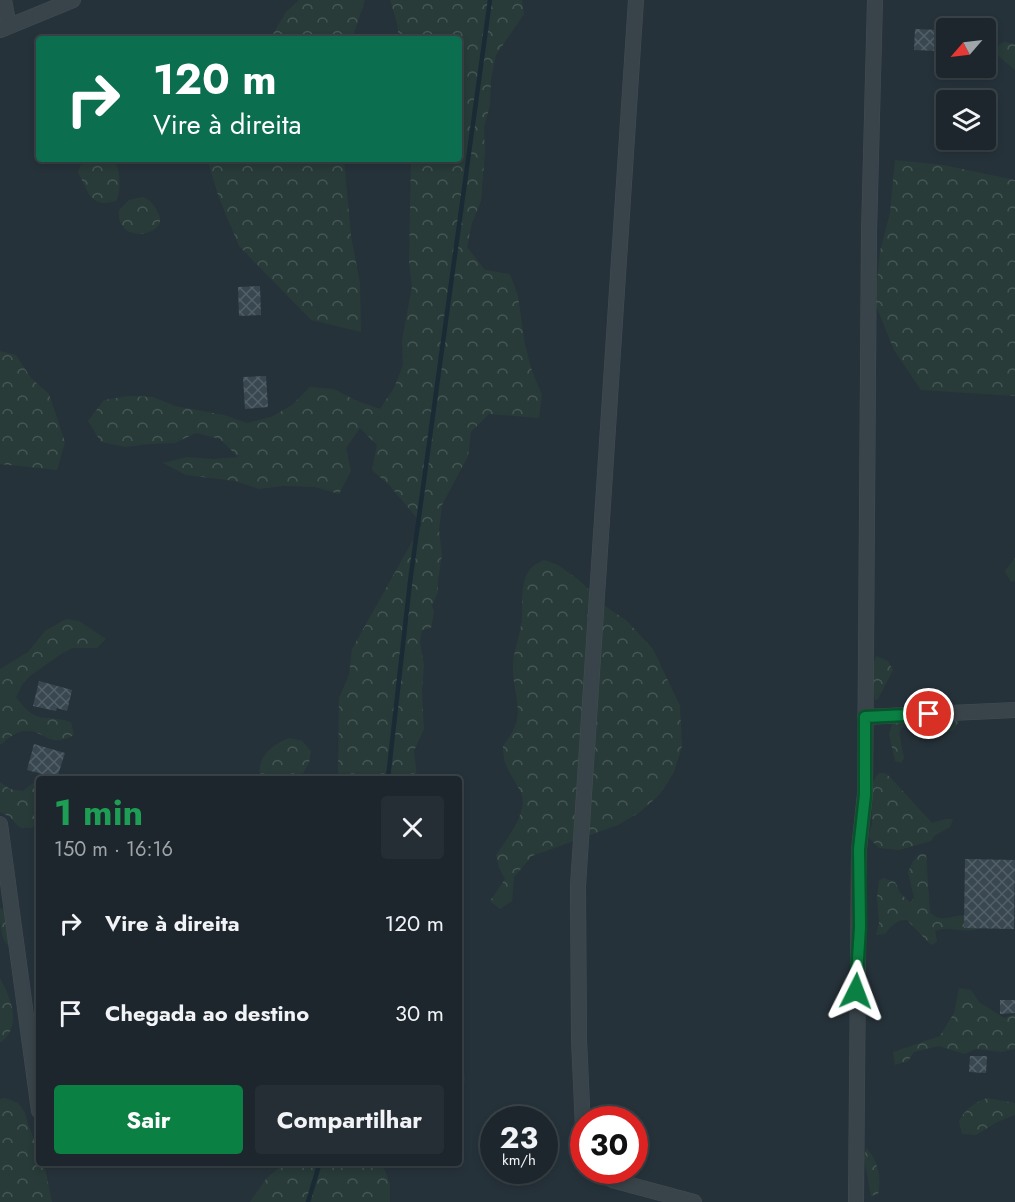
<!DOCTYPE html>
<html lang="pt">
<head>
<meta charset="utf-8">
<style>
  :root { --surface:#1c262c; --page:#252e34; --text:#f1f3f6; --muted:#a0a5a9; --line:#3a4348; --accent:#0b8043 }
  body { margin:0; font-family:Jost,sans-serif; background:var(--page); color:var(--text); height:100vh; display:flex; flex-direction:column; font-size:22px; white-space:nowrap }
  * { box-sizing:border-box; margin:0 }
  p { font-size:20px; color:var(--muted) }
  .icon { flex:none; width:33px; height:33px; fill:none; stroke:currentColor; stroke-width:2; stroke-linecap:round; stroke-linejoin:round }
  .map { position:relative; flex:1; overflow:hidden }
  .panel { position:absolute; left:36px; top:776px; width:426px; height:390px; display:flex; flex-direction:column; background:var(--surface); border-radius:6px; box-shadow:0 3px 9px #0003,0 0 0 2px var(--line) }
  .panel>* { flex:none }
  .guide { position:absolute; left:36px; top:36px; width:426px; height:126px; border-radius:6px; box-shadow:0 3px 9px #0003,0 0 0 2px var(--line); background:#0b6e4f; color:#fff; overflow:hidden }
  .needle { width:39px; rotate:242deg }
  .controls { position:absolute; left:936px; top:18px; display:grid; gap:12px }
  .controls a { display:grid; place-items:center; width:60px; height:60px; border-radius:6px; background:var(--surface); box-shadow:0 3px 9px #0003,0 0 0 2px var(--line); font-size:30px }
  .speed { position:absolute; left:480px; top:1106px; display:flex; gap:12px; font-size:30px; font-weight:700; text-align:center }
  .speed>* { display:grid; place-content:center; width:78px; height:78px; border-radius:50%; background:var(--surface); box-shadow:0 3px 9px #0003,0 0 0 2px var(--line); line-height:1 }
  .speed small { font-size:15px; font-weight:400 }
  .speed .limit { border:9px solid #d22; background:#fff; color:#111 }
  .pin { position:absolute; display:grid; place-items:center; width:51px; height:51px; color:#fff; margin:-26px; border:3px solid #fff; border-radius:50%; box-shadow:0 2px 6px #0007 }
  .me { position:absolute; width:66px; margin:-33px; rotate:3deg; stroke-linejoin:round; filter:drop-shadow(0 0 4px #0008) }
  .turn { display:flex; align-items:center; gap:21px; height:126px; padding:0 18px; font-size:27px }
  .turn .icon { width:78px; height:78px; stroke-width:2.5 }
  .turn b { display:block; font-size:42px; line-height:51px }
  .round { display:grid; place-items:center; flex:none; width:63px; height:63px; border-radius:6px; background:var(--page) }
  .head { display:flex; align-items:center; justify-content:space-between; height:102px; padding:0 18px }
  h1 { font-size:36px; font-weight:700; line-height:45px; color:#1e9e55 }
  .cta { display:flex; gap:12px; margin-top:auto; padding:12px 18px }
  .cta a { flex:1; height:69px; border-radius:6px; background:var(--accent); color:#fff; font-size:24px; font-weight:700; line-height:69px; text-align:center }
  .cta a+a { background:var(--page); color:var(--text) }
  ul { padding:0; list-style:none }
  li { display:flex; align-items:center; gap:18px; height:90px; padding:0 18px }
  li div { flex:1 }
  li b { display:block; font-size:22px }
  li em { font-style:normal }
  .map>svg:first-child { display:block }
</style>
</head>
<body>
<div class="map">
<svg width="1015" height="1202" viewBox="0 0 1015 1202">
  <defs>
    <pattern id="forest-crowns" width="20" height="18" patternUnits="userSpaceOnUse" patternTransform="scale(1.5)"><rect width="20" height="18" fill="#283b39"/><path d="M2 6a3 3 0 1 1 6 0M12 15a3 3 0 1 1 6 0" fill="none" stroke="#455654"/></pattern>
    <pattern id="building-cross-hatch" width="8" height="8" patternUnits="userSpaceOnUse" patternTransform="scale(1.5)"><rect width="8" height="8" fill="#394750"/><path d="M0 0l8 8M0 8l8-8" fill="none" stroke="#536068"/></pattern>
  </defs>
  <rect width="100%" height="100%" fill="#26323a"/>
  <path fill="url(#forest-crowns)" d="M299,0h66l-13,39h-82l16,-27z
    M390,0h132l2,14 -28,41 -5,24 -1,26 -6,22 1,25 -4,49 -9,22 -5,24 18,23 25,4 8,22 7,49 7,26 10,24 -3,23 -50,-4 -18,18 -3,24 -26,49 -3,25 3,24 -4,27v11l-6,14 2,6 -3,16 -9,2 -2,11 4,24 -2,26 2,38 -10,22 3,27h-79l1,-80 10,-23 3,-26 70,-125 -32,-38 -18,-16 5,-25 -17,-17 -14,20 5,23 -12,23 -24,-7 -31,-1 -25,3 -24,-8 -49,-6 -23,-12 24,-6 26,2 25,-2 -18,-18 -24,-6 -21,10 -25,1 -25,3 -24,-5 -13,-21 16,-21 24,-4 25,1 22,9 49,9 23,8 24,-6 21,-12 18,-18 24,2 21,11 25,9 14,-21 9,-23 -1,-25 10,-53 -3,-25 2,-103h48v-120h-60l-2,-16z
    M986,41l11,5 7,-4 11,2v26l-20,-17h-7l-2,5z
    M83,159h31c6,11 8,31 2,42 -26,8 -28,-10 -38,-29z
    M207,159h137l7,77 9,47 1,49 -50,-12 -72,-74 -20,-48z
    M895,160l48,5 72,15v216l-94,-6 -27,-40 -19,-47 5,-52 10,-38z
    M142,197c7,2 10,5 14,12 2,4 5,8 4,13 -3,15 -44,20 -41,-12l10,-10z
    M0,351l16,4 15,23 18,16 16,48 -8,28 -57,-6z
    M1015,558v23l-4,1 -6,-11z
    M544,560l14,5 21,15 26,26 22,15 26,28 27,57 2,40 -8,26 -6,10 -9,13 -19,17 -22,13 -86,31 -18,21 -2,24 -12,8 -10,-8 15,-22 -6,-11 -3,-13c10,-15 33,-43 25,-62 -9,-20 -18,-24 -18,-47 26,-33 10,-44 10,-80 0,-13 6,-27 8,-41 3,-17 -3,-44 11,-58 3,-3 9,-5 12,-7z
    M66,619l13,2 27,18 -9,9h-25l-11,6 -31,22 -8,9 -6,12c22,30 26,16 55,25l3,13c-28,14 -27,-5 -49,-4 -9,0 -19,9 -25,14v-76l28,-17 17,-21z
    M876,656l12,5 5,9 -15,29 -3,1 -4,-27z
    M952,719l8,1 -7,11 -24,3 -26,-7 -4,5 5,26 -3,5 -6,-2 -6,-27 4,-13z
    M289,738l13,3 9,10 -2,12 -9,15h-40c-3,-21 10,-32 29,-40z
    M879,773h6l5,4 42,46 13,-4h8l-3,8 -16,9 -3,5 -32,9 -20,-2 -10,-10c0,-5 2,-9 3,-14 1,-18 -7,-36 7,-51z
    M0,782l10,7 13,2 10,-8 6,2v38l-7,5 -13,-1 -9,-10 -10,-5z
    M920,854h6l4,58c10,12 23,3 36,3l14,13c-14,7 -30,-3 -45,3l2,11 -6,3 -24,-25c-11,-1 -16,7 -22,14l-9,1 3,-12 -2,-26 2,-16 4,-3 12,4 6,12 9,8 4,-4 -6,-26 5,-11z
    M0,908l7,3 7,37c-14,-2 -14,-26 -14,-40z
    M0,978c11,21 23,48 0,65z
    M959,988l12,2 8,12 25,16 11,-4v35l-14,3 -25,-3 -12,5 -25,-8 -25,6 -6,9 -13,4 -2,-13 47,-16 14,-23z
    M459,1056h2l4,23 -6,25z
    M5,1098l13,5 7,10 3,12 11,25v12l5,1 8,39h-52v-103z
    M987,1098l28,5v12l-18,7 -21,13 -14,-1 -3,-13c7,-12 14,-18 28,-23z
    M866,1148c11,9 16,32 12,46l-7,2 -7,-38z
    M284,1163h98l8,21v18h-140l16,-23z"/>
  <g fill="none" stroke-linecap="round" stroke-linejoin="round">
    <path stroke="#1a2b36" stroke-width="4.5" d="M388,778l22,-196 80,-582
      M308,1202l12,-40"/>
  </g>
  <path fill="url(#building-cross-hatch)" d="M915,29l24,1 -1,21 -24,-1z
    M260,286l1,29 -22,1 -1,-29z
    M266,376l2,31 -23,2 -2,-32z
    M39,681l33,9 -5,21 -10,-3 -1,3 -23,-5z
    M34,744l31,9 -8,25 -30,-8z
    M965,859l50,1 -1,69 -50,-1z
    M1000,1000h15v13l-15,1z
    M970,1056h17l-1,17 -17,-1z"/>
  <g fill="none" stroke-linecap="round" stroke-linejoin="round">
    <defs>
      <path id="minor" d="M4,0l5,26
        M0,30l73,-30
        M865,717l150,-7
        M0,824l39,287
        M584,1151l-5,-112 -1,-153 58,-886
        M599,1170l13,10 82,22
        M856,1202l3,-353 6,-55 4,-561 6,-233"/>
    </defs>
    <use href="#minor" stroke="#424d53" stroke-width="16"/>
    <use href="#minor" stroke="#39444a" stroke-width="15"/>
  </g>
  <g fill="none" stroke-linecap="round" stroke-linejoin="round">
    <defs>
      <path id="route" d="M856,991l4,-64 -1,-78 6,-54v-78l64,-3"/>
    </defs>
    <use href="#route" stroke="#07532c" stroke-width="15"/>
    <use href="#route" stroke="#0b8043" stroke-width="10"/>
  </g>
</svg>
<div class="controls">
<a><svg class="needle" viewBox="-14 -14 28 28"><path d="M0-13l5 13h-10z" fill="#e53935"/><path d="M0 13l5-13h-10z" fill="#a0a5a9"/></svg></a>
<a><svg class="icon" aria-label="layers" viewBox="0 0 24 24"><path d="M12 4l9 5-9 5-9-5zM3 14l9 5 9-5"/></svg></a>
</div>
<div class="speed"><div>23<small>km/h</small></div><div class="limit">30</div></div>
<div class="pin" style="left:929px;top:714px;background:#d93025"><svg class="icon" aria-label="arrive" viewBox="0 0 24 24"><path d="M6 21V4h12l-3 4 3 4H6"/></svg></div>
<svg class="me" style="left:856px;top:991px" viewBox="-20 -20 40 40"><path d="M0-17L14 15 0 8-14 15z" fill="#0b8043" stroke="#fff" stroke-width="4"/></svg>
<div class="guide">
<div class="turn"><svg class="icon" aria-label="right" viewBox="0 0 24 24"><path d="M7 20v-9h11M14 6l5 5-5 5"/></svg><div><b>120 m</b>Vire à direita</div></div>
</div>
<section class="panel">
<div class="head"><div><h1>1 min</h1><p>150 m · 16:16</p></div><a class="round"><svg class="icon" aria-label="close" viewBox="0 0 24 24"><path d="M6 6l12 12M18 6L6 18"/></svg></a></div>
<ul>
<li><svg class="icon" aria-label="right" viewBox="0 0 24 24"><path d="M7 20v-9h11M14 6l5 5-5 5"/></svg><div><b>Vire à direita</b></div><em>120 m</em></li>
<li><svg class="icon" aria-label="arrive" viewBox="0 0 24 24"><path d="M6 21V4h12l-3 4 3 4H6"/></svg><div><b>Chegada ao destino</b></div><em>30 m</em></li>
</ul>
<div class="cta"><a>Sair</a><a>Compartilhar</a></div>
</section>
</div>
</body>
</html>
